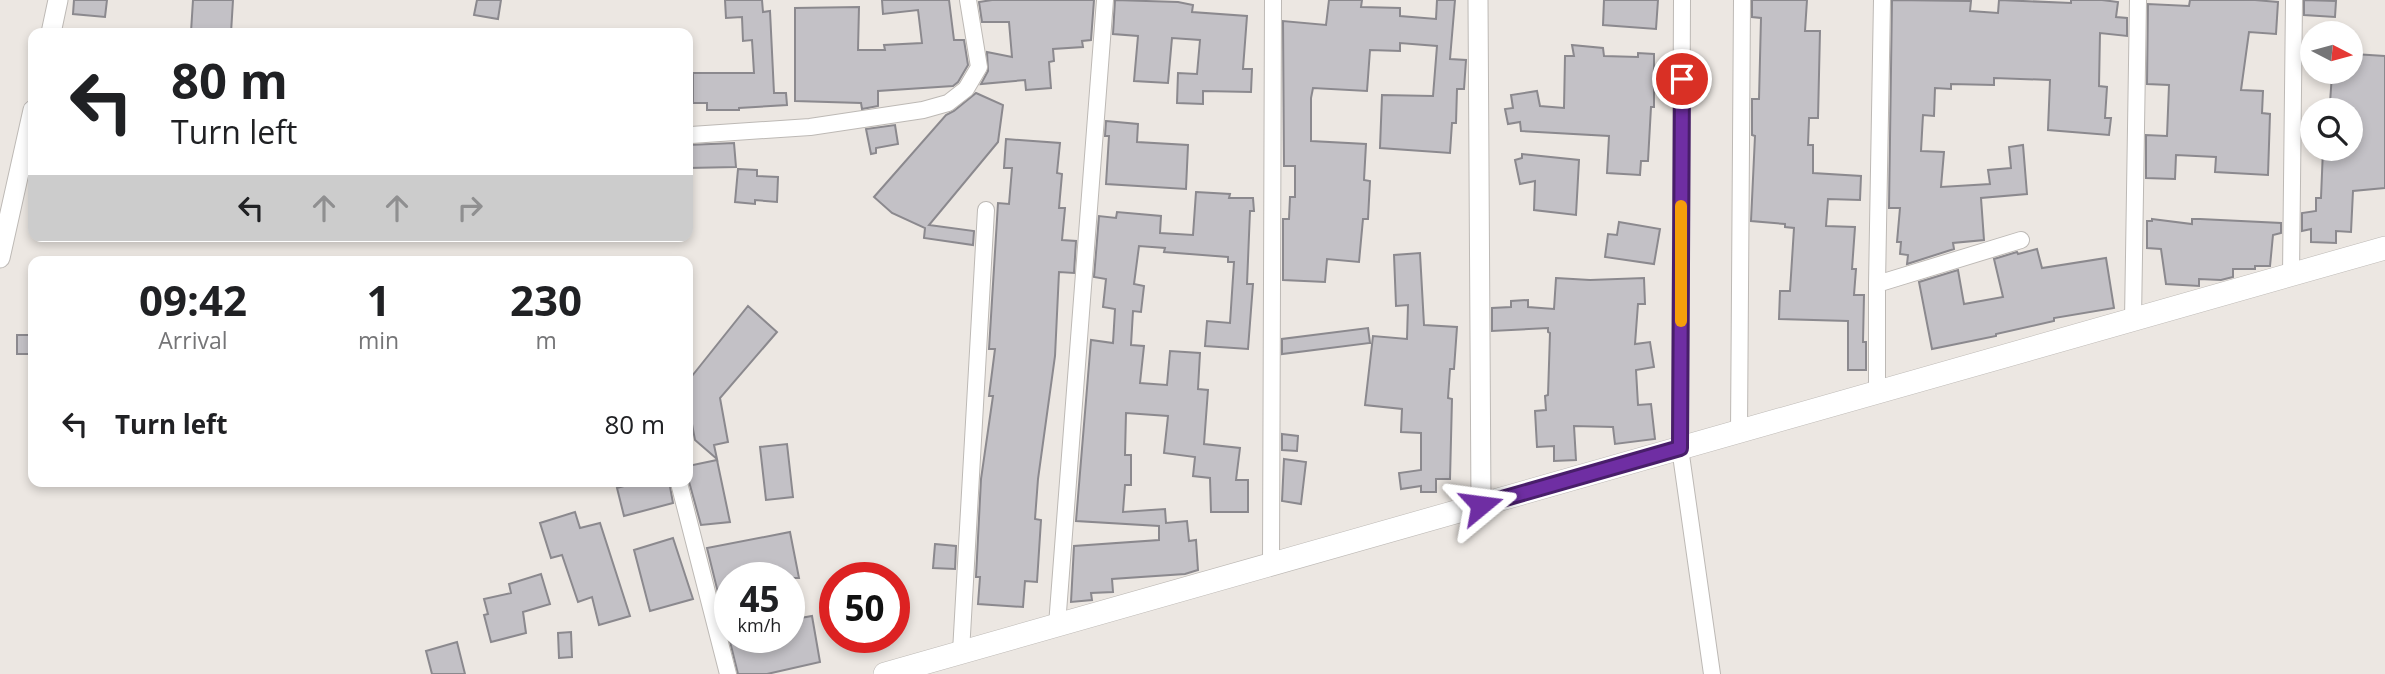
<!DOCTYPE html>
<html lang="en">
<head>
<meta charset="utf-8">
<style>
  :root { --surface:#fff; --page:#f6f6f6; --text:#202124; --muted:#757577 }
  body { margin:0; font-family:"Open Sans",sans-serif; background:var(--page); color:var(--text); height:100vh; display:flex; flex-direction:column; font-size:26px; white-space:nowrap }
  * { box-sizing:border-box; margin:0 }
  p { font-size:23px; color:var(--muted) }
  .icon { flex:none; width:38px; height:38px; fill:none; stroke:currentColor; stroke-width:2; stroke-linecap:round; stroke-linejoin:round }
  .map { position:relative; flex:1; overflow:hidden }
  .side { position:absolute; left:28px; top:256px; width:665px; height:231px; display:flex; flex-direction:column; background:var(--surface); border-radius:14px; box-shadow:0 4px 10px #0003 }
  .side>* { flex:none }
  .hud { position:absolute; left:28px; top:28px; width:665px; height:214px; border-radius:14px; box-shadow:0 4px 10px #0003; background:#fff; color:var(--text); overflow:hidden }
  .needle { width:46px; rotate:96deg }
  .tools { position:absolute; left:2300px; top:21px; display:grid; gap:14px }
  .tools a { display:grid; place-items:center; width:63px; height:63px; border-radius:50%; background:var(--surface); box-shadow:0 4px 10px #0003; font-size:35px }
  .speed { position:absolute; left:714px; top:562px; display:flex; gap:14px; font-size:35px; font-weight:700; text-align:center }
  .speed>* { display:grid; place-content:center; width:91px; height:91px; border-radius:50%; background:var(--surface); box-shadow:0 4px 10px #0003; line-height:1 }
  .speed small { font-size:18px; font-weight:400 }
  .speed .limit { border:10px solid #d22; background:#fff; color:#111 }
  .pin { position:absolute; display:grid; place-items:center; width:60px; height:60px; color:#fff; margin:-30px; border:4px solid #fff; border-radius:50%; box-shadow:0 2px 7px #0007 }
  .me { position:absolute; width:77px; margin:-38px; rotate:74deg; stroke-linejoin:round; filter:drop-shadow(0 0 5px #0008) }
  .turn { display:flex; align-items:center; gap:24px; height:147px; padding:0 28px; font-size:32px }
  .turn .icon { width:91px; height:91px; stroke-width:2.5 }
  .turn b { display:block; font-size:49px; line-height:60px }
  .lanes { display:flex; align-items:center; height:66px; padding:0 28px; background:#0003; justify-content:center; gap:35px; direction:ltr }
  .lanes .off { opacity:.35 }
  .eta { display:flex; justify-content:space-evenly; align-items:center; height:119px; text-align:center }
  .eta b { font-size:42px; font-weight:700; line-height:49px }
  ul { padding:0; list-style:none }
  li { display:flex; align-items:center; gap:21px; height:98px; padding:0 28px }
  li div { flex:1 }
  li b { display:block; font-size:26px }
  li em { font-style:normal }
  .map>svg:first-child { display:block }
</style>
</head>
<body>
<div class="map">
<svg width="2385" height="674" viewBox="0 0 2385 674">
  <rect width="100%" height="100%" fill="#ece7e2"/>
  <path fill="#c3c1c6" stroke="#8b898e" stroke-width="2" d="M74,0h33l-2,17 -32,-3z
    M193,0h40l-2,33 -40,-1z
    M477,0h24l-3,19 -24,-4z
    M725,0h37l1,12 7,-1 4,82h12l1,12 -48,3v2h-32v-7h-14v-30h61l-2,-33 -9,1 -1,-24 -16,1z
    M882,0h67l5,40h10l4,25 -10,17 -5,4 -75,5v15l-16,3 -1,-6 -66,-2v-93l64,-1 -1,43h27l-1,-5 38,-2 -4,-33 -35,4z
    M992,0h102l-3,40 -9,1 1,6 -30,2 1,12 -5,1 2,26 -25,2 -1,-10 -44,4 7,-13 -1,-19 25,5 -3,-35h-27l-3,-20z
    M1115,0l63,2 15,3 -1,7 55,4 -4,53h9l-1,23 -48,-1v13l-26,-1 1,-30 19,1 3,-34 -28,-2 -4,45 -34,-2 4,-45 -25,-2z
    M1329,0h33l-1,7 39,1v8l36,3 1,-19h18l-5,59 16,1 -2,29h-7l-1,34h-4l-2,30 -70,-5 2,-53 51,1 4,-50 -37,-3v8l-30,-1 -3,41 -54,-3 -2,10v43l55,3 -2,36 6,1 -2,38h-5l-4,43 -32,-3 -2,23 -42,-2v-61h6l1,-22h5v-31h-11l-1,-145 43,4z
    M1604,0h54l-2,29 -53,-4z
    M1752,0h55l-2,31h15l-2,87h-9l-1,27h5v28l48,3 -1,24 -32,-1 -2,27 29,1 -3,42h4l-2,26h10l-1,47h3v28h-18v-49l-69,-2 1,-28h10l4,-63 -9,-1v-3l-34,-3 4,-85 -3,-1v-36h7l2,-81 -9,-1z
    M1892,0l79,1 -1,10 28,2 1,-13 72,3v-3h31l16,2 -2,15 11,1v18l-27,-3 -1,53 8,1 -2,31h6l-2,17 -61,-5 2,-50 -56,-2v7l-43,-1v5l-16,-1 -1,28 -11,-1 -2,36 23,1 -3,35 49,-3 -2,-14 23,-2 -2,-21 14,-2 4,49 -46,4 3,42 -31,3 1,6 -47,15 1,-9 -8,-1 1,-12h-4l3,-34h-11z
    M2190,0h65l23,2 -2,32 -27,-2 -8,58 22,1 -1,22 8,1 -2,61 -53,-3 1,-15 -40,-2 -1,24 -29,-1v-43l21,1 2,-51 -22,-1 1,-80 41,2z
    M2304,0l32,1 -1,16 -31,-2z
    M1572,45l31,3 1,8 34,1v-4l16,1v53h-3l-3,54h-7l-1,14 -33,-2 2,-37 -88,-5 -1,-9 -12,2 -3,-15 8,-1 -2,-13 26,-4 3,15 24,2 1,-52h9z
    M2354,54l31,2v132l-32,3 -2,41 -15,-1v12l-25,-1v-13l-9,2v-18l14,-2v-13h5l2,-49h27v-39h-2v-6l-18,-1 2,-29 21,-1z
    M976,93l27,12 -5,37 -69,83 45,6 -1,14 -49,-7 1,-10 -33,-15 -18,-16 72,-82 8,-4z
    M1106,121l32,3 -1,18 51,3 -2,44 -80,-5 3,-48h-4z
    M895,125l3,19 -22,4v5l-5,1 -5,-25z
    M1006,139l54,4 -3,30 5,1 -3,34h6l-3,32 14,1 -2,32 -15,-1 -4,84 -17,123 -3,40 6,1 -4,62 -12,-1 -2,26 -45,-3 2,-27h-4l5,-98 12,-83h-4l6,-47h-6l9,-146 11,1 3,-36h-8z
    M734,143l2,24 -48,1v-23z
    M1522,154l57,6 -3,55 -42,-5 1,-29 -15,3 -5,-24 7,-2z
    M738,169l19,1v6l21,1 -1,25 -22,-2v4l-20,-2z
    M1196,192l34,2 -1,4h24l1,13h-4l-3,73h6l-5,65 -43,-3 2,-25 23,2 4,-61h-6v-5l-64,-5 1,-4 -26,-2 -5,38 10,2 -3,26 -8,-1 -2,34 13,1 -4,37 27,2 3,-34 30,2 -2,36 10,1 -4,54 36,4 -4,32h12v32h-37l-1,-34 -17,-2 2,-19 -31,-4 4,-37 -42,-3 -1,42h6v30h-6l-2,27 42,-3 1,14 21,-2 2,20 7,-1 2,30 -13,4 -73,5 1,13 -22,1 1,7 -21,2 3,-56 85,-6v-14l-83,-5 15,-181 22,3 2,-34 -12,-2 3,-28 -12,-2 5,-61 17,2 1,-6 44,4 -1,17 33,2z
    M2152,219l40,5v-5h8l81,4v10l-8,2 -3,31h-15v3h-22v8l-12,3 -22,-1v7l-33,-2 -5,-35 -14,-1v-27h5z
    M1619,222l41,7 -6,35 -49,-7 3,-23 9,1z
    M2037,249l5,19 64,-10 8,50 -60,10v3l-58,13v2l-64,13 -13,-67 39,-12 6,34 39,-7 -9,-38 23,-7 1,2z
    M1420,253l4,72 33,2 -3,42h-4l-2,29 4,1 -2,80h-14v13h-15v-6l-20,3 -2,-16 22,-3v-37l-20,-1 1,-23 -37,-4 8,-69 34,3 1,-34 -12,1 -2,-51z
    M1556,278l34,2 54,-2 1,26h-7l-3,40 15,-2 4,25 -18,3 2,35 13,-1 4,35 -40,5 -2,-17 -39,-1 2,34 -22,1v-15l-17,1 -2,-36 11,-1 -1,-14 3,-1 2,-62 -2,-1v-4l-56,3v-23l19,-1v-6l17,-1v7l26,2z
    M748,306l29,26 -57,66 8,44 -14,3 3,14 -22,-19 -7,-37v-22z
    M1368,328l2,15 -88,11v-15z
    M17,335h14v19h-14z
    M1282,434l16,2 -1,15 -15,-1z
    M787,444l6,53 -27,3 -6,-53z
    M1284,459l22,3 -5,42 -19,-3z
    M717,460l13,62 -29,3 -13,-47v-12z
    M623,481h46l4,22 -49,13 -7,-28 7,-2z
    M575,512l5,16 20,-5 30,93 -31,9 -7,-28 -14,5 -16,-47 -11,3 -11,-35z
    M790,532l9,46h-69v59h59v-17l23,-4 8,46 -53,12h-29l-31,-126z
    M673,538l20,61 -43,12 -16,-61z
    M935,544l21,2 -1,23 -22,-1z
    M541,574l9,30 -27,8 3,21 -35,9 -7,-27 4,-1 -4,-15 27,-6 -2,-9z
    M571,632l1,25 -13,1 -1,-25z
    M457,642l8,32h-33l-6,-23z"/>
  <g fill="none" stroke-linecap="round" stroke-linejoin="round">
    <defs>
      <path id="minor" d="M1682,0l-2,448 32,226
        M691,135l119,-8 113,-17 25,-7 18,-14 13,-22 -11,-67
        M2291,275l3,-275
        M1877,284l144,-44
        M2133,320l5,-320
        M1877,393v-109l5,-284
        M1739,432l3,-432
        M679,483l49,191
        M1271,564l2,-564
        M1057,625l48,-625
        M961,652l25,-442"/>
      <path id="tertiary" d="M1478,0l3,505
        M51,33l7,-33
        M0,258l33,-148"/>
      <path id="secondary" d="M885,674l1500,-426"/>
    </defs>
    <use href="#minor" stroke="#bdb9b5" stroke-width="18"/>
    <use href="#tertiary" stroke="#bdb9b5" stroke-width="21"/>
    <use href="#secondary" stroke="#bdb9b5" stroke-width="24"/>
    <use href="#minor" stroke="#fff" stroke-width="16"/>
    <use href="#tertiary" stroke="#fff" stroke-width="19"/>
    <use href="#secondary" stroke="#fff" stroke-width="23"/>
  </g>
  <g fill="none" stroke-linecap="round" stroke-linejoin="round">
    <defs>
      <path id="route" d="M1481,505l199,-57 2,-369"/>
    </defs>
    <use href="#route" stroke="#481e6a" stroke-width="18"/>
    <use href="#route" stroke="#6f2ea3" stroke-width="12"/>
    <path stroke="#f59e0b" stroke-width="12" d="M1681,321v-115"/>
  </g>
</svg>
<div class="tools">
<a><svg class="needle" viewBox="-14 -14 28 28"><path d="M0-13l5 13h-10z" fill="#e53935"/><path d="M0 13l5-13h-10z" fill="#757577"/></svg></a>
<a><svg class="icon" aria-label="search" viewBox="0 0 24 24"><circle cx="10" cy="10" r="6"/><path d="M15 15l6 6"/></svg></a>
</div>
<div class="speed"><div>45<small>km/h</small></div><div class="limit">50</div></div>
<div class="pin" style="left:1682px;top:79px;background:#d93025"><svg class="icon" aria-label="arrive" viewBox="0 0 24 24"><path d="M6 21V4h12l-3 4 3 4H6"/></svg></div>
<svg class="me" style="left:1481px;top:505px" viewBox="-20 -20 40 40"><path d="M0-17L14 15 0 8-14 15z" fill="#6f2ea3" stroke="#fff" stroke-width="4"/></svg>
<div class="hud">
<div class="turn"><svg class="icon" aria-label="left" viewBox="0 0 24 24"><path d="M17 20v-9H6M10 6l-5 5 5 5"/></svg><div><b>80 m</b>Turn left</div></div>
<div class="lanes"><svg class="icon" aria-label="left" viewBox="0 0 24 24"><path d="M17 20v-9H6M10 6l-5 5 5 5"/></svg><svg class="icon off" aria-label="ahead" viewBox="0 0 24 24"><path d="M12 20V5M6 11l6-6 6 6"/></svg><svg class="icon off" aria-label="ahead" viewBox="0 0 24 24"><path d="M12 20V5M6 11l6-6 6 6"/></svg><svg class="icon off" aria-label="right" viewBox="0 0 24 24"><path d="M7 20v-9h11M14 6l5 5-5 5"/></svg></div>
</div>
<section class="side">
<div class="eta">
<div><b>09:42</b><p>Arrival</p></div>
<div><b>1</b><p>min</p></div>
<div><b>230</b><p>m</p></div>
</div>
<ul>
<li><svg class="icon" aria-label="left" viewBox="0 0 24 24"><path d="M17 20v-9H6M10 6l-5 5 5 5"/></svg><div><b>Turn left</b></div><em>80 m</em></li>
</ul>
</section>
</div>
</body>
</html>
